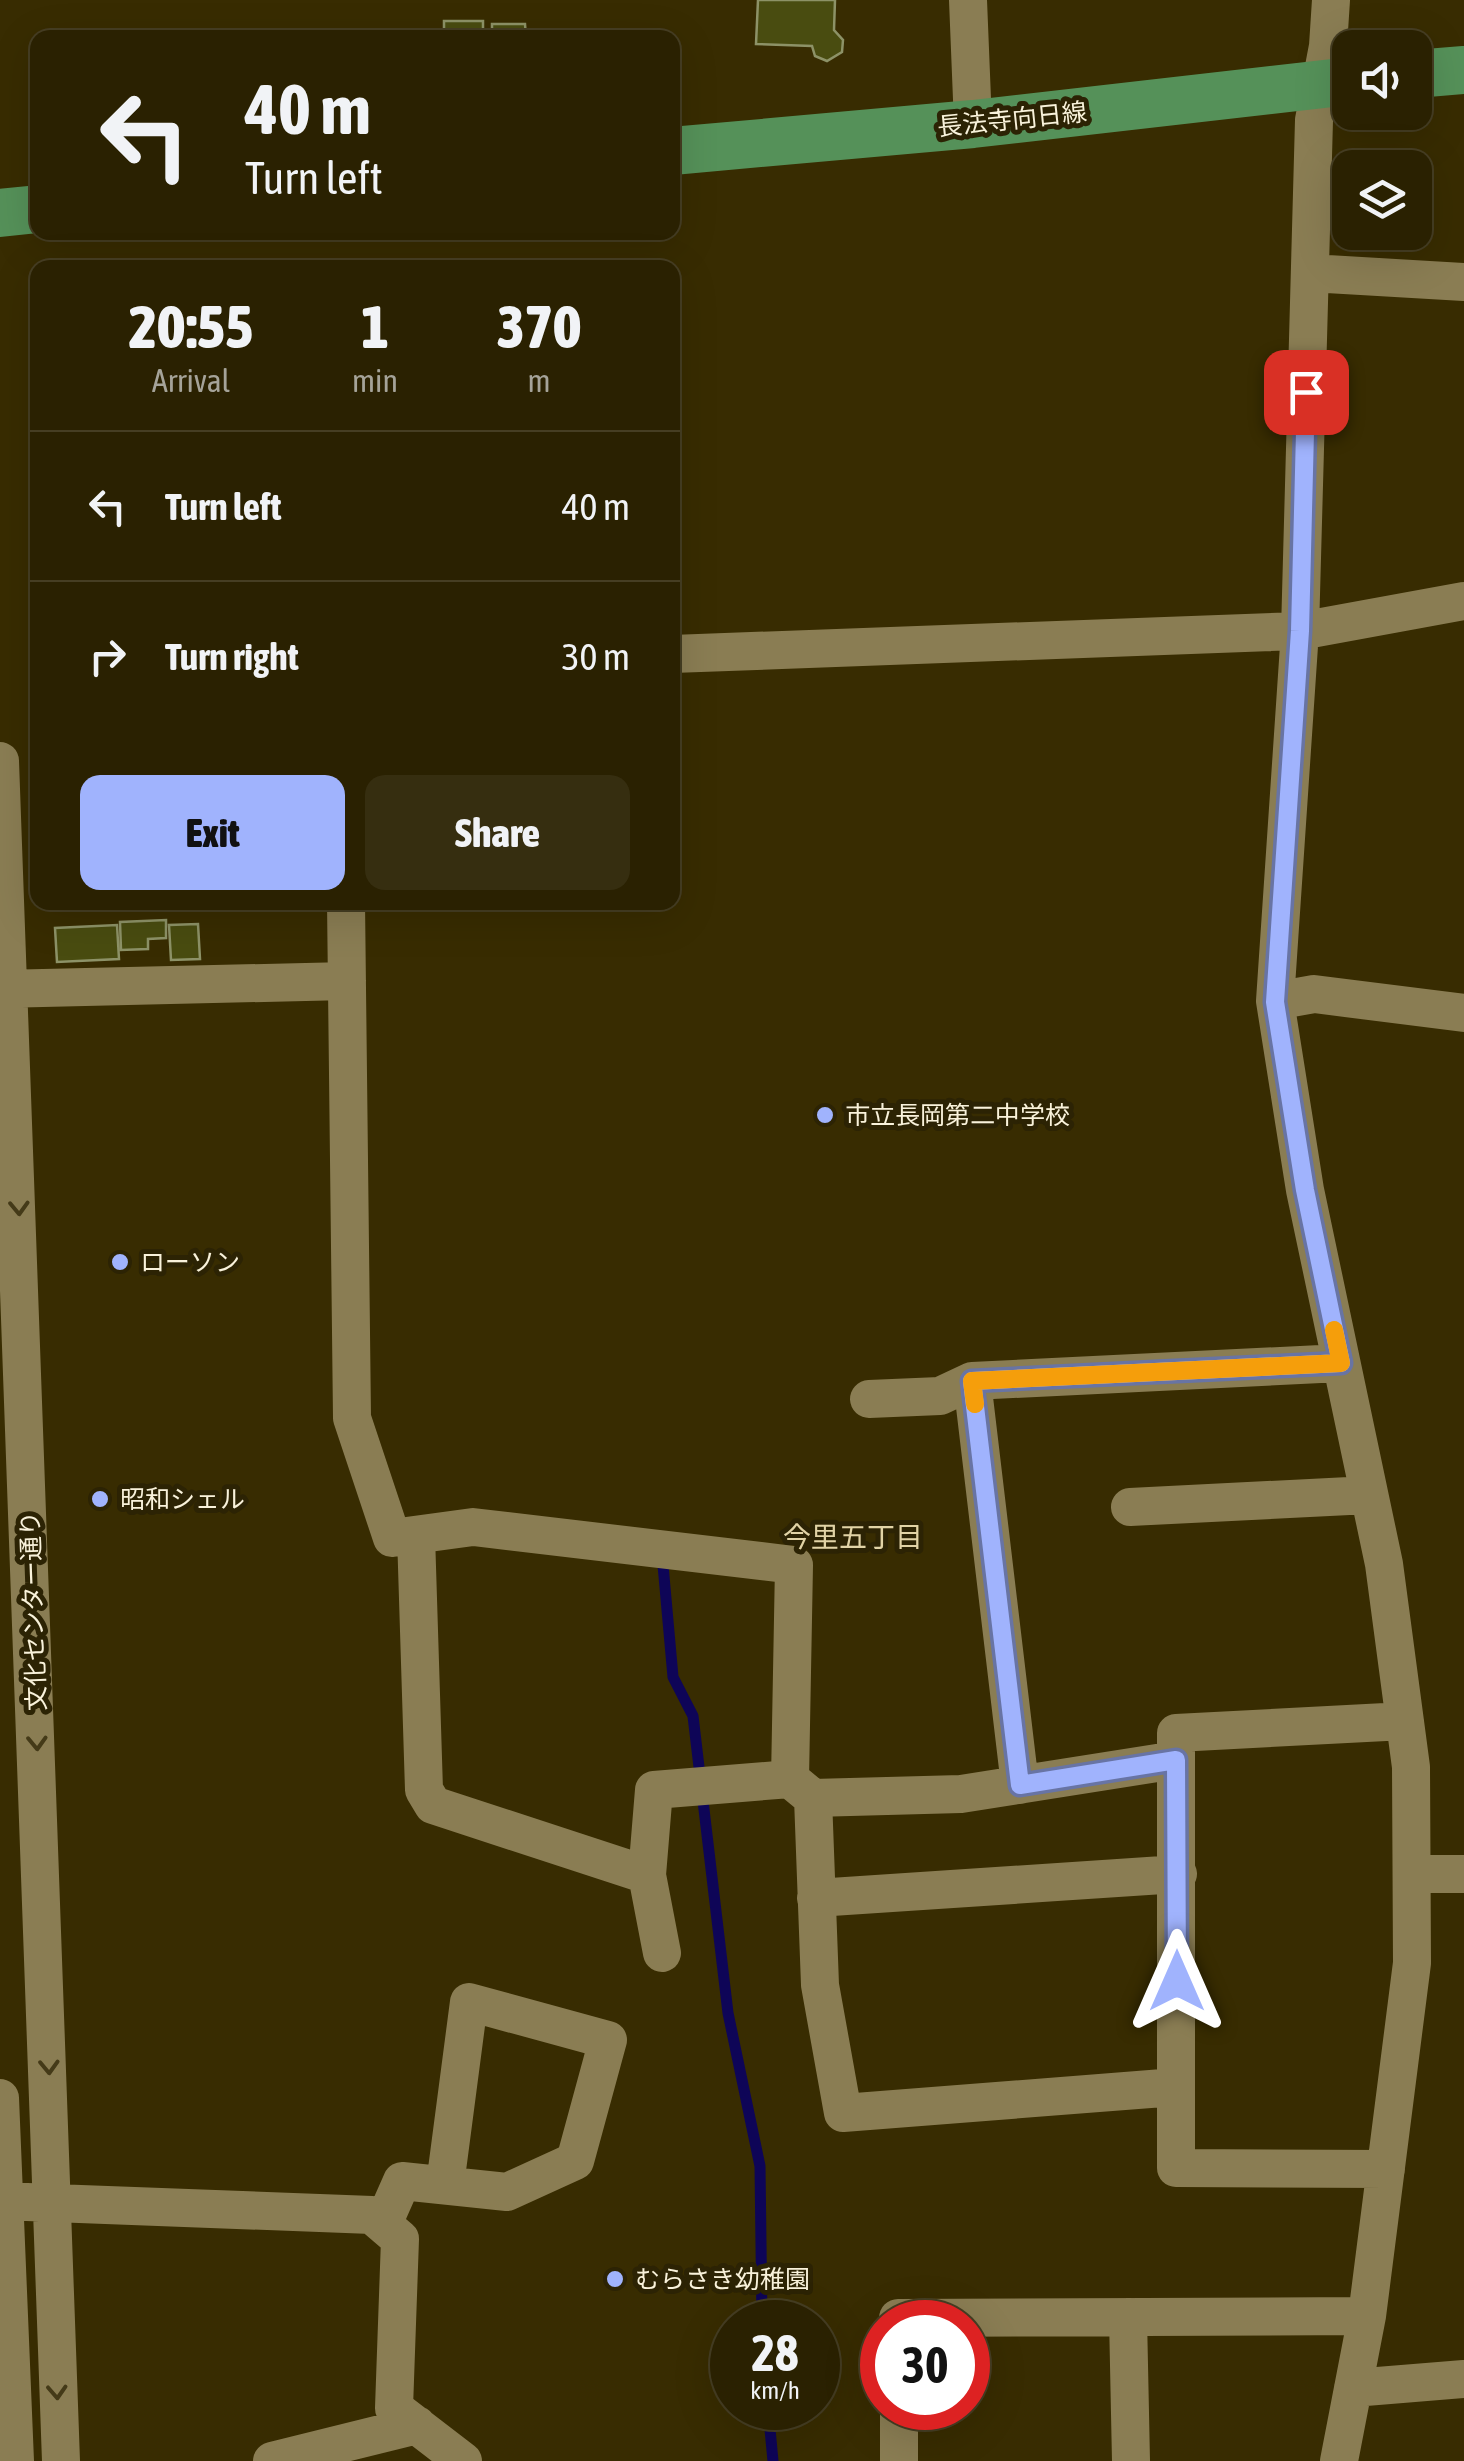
<!DOCTYPE html>
<html lang="en">
<head>
<meta charset="utf-8">
<style>
  :root { --surface:#2a2101; --page:#362e10; --text:#f1f3f6; --muted:#a5a399; --line:#463e23; --accent:#a0b3fd }
  body { margin:0; font-family:"Asap Condensed","Noto Sans JP",sans-serif; background:var(--page); color:var(--text); height:100vh; display:flex; flex-direction:column; font-size:38px; white-space:nowrap }
  * { box-sizing:border-box; margin:0 }
  p { font-size:32px; color:var(--muted) }
  .icon { flex:none; width:55px; height:55px; fill:none; stroke:currentColor; stroke-width:2; stroke-linecap:round; stroke-linejoin:round }
  .map { position:relative; flex:1; overflow:hidden }
  .panel { position:absolute; left:30px; top:260px; width:650px; height:650px; display:flex; flex-direction:column; background:var(--surface); border-radius:20px; box-shadow:0 10px 40px #0002,0 0 0 2px var(--line) }
  .panel>* { flex:none }
  .hud { position:absolute; left:30px; top:30px; width:650px; height:210px; border-radius:20px; box-shadow:0 10px 40px #0002,0 0 0 2px var(--line); background:#2a2101; color:var(--text); overflow:hidden }
  .controls { position:absolute; left:1332px; top:30px; display:grid; gap:20px }
  .controls a { display:grid; place-items:center; width:100px; height:100px; border-radius:20px; background:var(--surface); box-shadow:0 10px 40px #0002,0 0 0 2px var(--line); font-size:50px }
  .speed { position:absolute; left:710px; top:2300px; display:flex; gap:20px; font-size:50px; font-weight:700; text-align:center }
  .speed>* { display:grid; place-content:center; width:130px; height:130px; border-radius:50%; background:var(--surface); box-shadow:0 10px 40px #0002,0 0 0 2px var(--line); line-height:1 }
  .speed small { font-size:25px; font-weight:400 }
  .speed .limit { border:15px solid #d22; background:#fff; color:#111 }
  .pin { position:absolute; display:grid; place-items:center; width:85px; height:85px; color:#fff; margin:-42px; border-radius:20px; box-shadow:0 5px 15px #0006 }
  .me { position:absolute; width:110px; margin:-55px; rotate:0deg; stroke-linejoin:round; filter:drop-shadow(0 0 8px #0008) }
  .turn { display:flex; align-items:center; gap:35px; height:210px; padding:0 50px; font-size:45px }
  .turn .icon { width:130px; height:130px; stroke-width:2.5 }
  .turn b { display:block; font-size:70px; line-height:85px }
  .eta { display:flex; justify-content:space-evenly; align-items:center; height:170px; text-align:center }
  .eta b { font-size:60px; font-weight:800; line-height:70px }
  .cta { display:flex; gap:20px; margin-top:auto; padding:20px 50px }
  .cta a { flex:1; height:115px; border-radius:20px; background:var(--accent); color:#111; font-size:40px; font-weight:800; line-height:115px; text-align:center }
  .cta a+a { background:var(--page); color:var(--text) }
  ul { padding:0; list-style:none }
  li { display:flex; align-items:center; gap:30px; height:150px; padding:0 50px; border-top:2px solid var(--line) }
  li div { flex:1 }
  li b { display:block; font-size:38px }
  li em { font-style:normal }
  .map>svg:first-child { display:block }
</style>
</head>
<body>
<div class="map">
<svg width="1464" height="2461" viewBox="0 0 1464 2461">
  <rect width="100%" height="100%" fill="#382c01"/>
  <g fill="none" stroke-linecap="round" stroke-linejoin="round">
    <path stroke="#0e0557" stroke-width="11" d="M663,1565l10,112 20,39 35,297 32,153 2,156
      M768,2408l5,53"/>
  </g>
  <path fill="#494c10" stroke="#8d9267" stroke-width="2.5" d="M758,0h77l-1,30 9,10 -1,12 -15,9 -12,-5 -3,-10 -56,-2z
    M444,21h39v17h-39z
    M492,24h33l1,14h-34z
    M166,920v18l-18,1v10l-27,1 -1,-28z
    M198,924l2,35 -29,1 -2,-35z
    M117,925l2,34 -62,3 -2,-34z"/>
  <g fill="none" stroke-linecap="round" stroke-linejoin="round">
    <path stroke="#8a7d53" stroke-width="38" d="M968,0l5,124
      M1331,0l-3,46 -14,74 -14,511 -25,370 30,189 79,374 27,203 1,196 -45,353 -28,145
      M1310,273l154,9
      M672,654l628,-23 164,-30
      M0,761l61,1700
      M346,902l6,516 40,120 81,-11 321,38 -4,214 -136,11 -7,85
      M0,989l347,-8
      M1275,1001l39,-7 150,19
      M869,1399l71,-3 32,-15
      M1130,1507l239,-12
      M416,1535l8,255 9,15 214,70 15,78
      M796,1784l17,14 148,-4 215,-34
      M1020,1785l-48,-404 369,-18
      M813,1798l7,187 23,128 333,-26
      M1412,1874h52
      M816,1898l362,-24
      M0,2098l15,363
      M1386,2169l-210,-1v-435l229,-12
      M0,2201l372,14 28,24 -6,169 69,53
      M383,2224l19,-43 105,11 68,-31 33,-121 -139,-38 -24,183
      M1128,2317l3,144
      M898,2322v-4l469,-2
      M1353,2388l111,-9
      M899,2408v53
      M272,2461l145,-36"/>
    <path stroke="#559159" stroke-width="48" d="M1415,74l49,-4
      M672,151l301,-27 377,-43
      M0,213l38,-4"/>
  </g>
  <defs><path id="oneway-chevron" d="M-2-3.5L2.5 0L-2 3.5" fill="none" stroke-width="1.6" stroke-linecap="round" stroke-linejoin="round" transform="scale(2.5)"/></defs>
  <g stroke="#443a18">
    <use href="#oneway-chevron" transform="translate(19 1208) rotate(88)"/>
    <use href="#oneway-chevron" transform="translate(37 1743) rotate(88)"/>
    <use href="#oneway-chevron" transform="translate(49 2067) rotate(88)"/>
    <use href="#oneway-chevron" transform="translate(57 2392) rotate(87)"/>
  </g>
  <g fill="none" stroke-linecap="round" stroke-linejoin="round">
    <defs>
      <path id="route" d="M1177,1981l-1,-221 -156,25 -48,-404 369,-18 -36,-173 -30,-188 25,-371 6,-239"/>
    </defs>
    <use href="#route" stroke="#6874a4" stroke-width="25"/>
    <use href="#route" stroke="#a0b3fd" stroke-width="18"/>
    <path stroke="#f59e0b" stroke-width="18" d="M975,1404l-3,-23 369,-18 -7,-33"/>
  </g>
  <g fill="#a0b3fd" stroke="#2c2304" stroke-width="4">
    <circle cx="825" cy="1115" r="10"/>
    <circle cx="120" cy="1262" r="10"/>
    <circle cx="100" cy="1499" r="10"/>
    <circle cx="615" cy="2279" r="10"/>
  </g>
  <g text-anchor="middle" stroke-width="10" stroke-linejoin="round" paint-order="stroke">
    <g font-size="25" fill="#f9f2db" stroke="#2c2304">
      <text transform="translate(1012 119) rotate(-6)" y="9">長法寺向日線</text>
      <text transform="translate(33 1611) rotate(-92)" y="9">文化センター通り</text>
    </g>
    <g font-size="25" fill="#f9f2db" stroke="#2c2304" text-anchor="start">
      <text x="845" y="1124">市立長岡第二中学校</text>
      <text x="140" y="1271">ローソン</text>
      <text x="120" y="1508">昭和シェル</text>
      <text x="635" y="2288">むらさき幼稚園</text>
    </g>
    <g font-size="28" fill="#e1d3a6" stroke="#2c2304">
      <text x="853" y="1547">今里五丁目</text>
    </g>
  </g>
</svg>
<div class="controls">
<a><svg class="icon" aria-label="sound" viewBox="0 0 24 24"><path d="M4 9h4l5-4v14l-5-4H4zM17 9q2 3 0 6"/></svg></a>
<a><svg class="icon" aria-label="layers" viewBox="0 0 24 24"><path d="M12 4l9 5-9 5-9-5zM3 14l9 5 9-5"/></svg></a>
</div>
<div class="speed"><div>28<small>km/h</small></div><div class="limit">30</div></div>
<div class="pin" style="left:1306px;top:392px;background:#d93025"><svg class="icon" aria-label="arrive" viewBox="0 0 24 24"><path d="M6 21V4h12l-3 4 3 4H6"/></svg></div>
<svg class="me" style="left:1177px;top:1981px" viewBox="-20 -20 40 40"><path d="M0-17L14 15 0 8-14 15z" fill="#a0b3fd" stroke="#fff" stroke-width="4"/></svg>
<div class="hud">
<div class="turn"><svg class="icon" aria-label="left" viewBox="0 0 24 24"><path d="M17 20v-9H6M10 6l-5 5 5 5"/></svg><div><b>40 m</b>Turn left</div></div>
</div>
<section class="panel">
<div class="eta">
<div><b>20:55</b><p>Arrival</p></div>
<div><b>1</b><p>min</p></div>
<div><b>370</b><p>m</p></div>
</div>
<ul>
<li><svg class="icon" aria-label="left" viewBox="0 0 24 24"><path d="M17 20v-9H6M10 6l-5 5 5 5"/></svg><div><b>Turn left</b></div><em>40 m</em></li>
<li><svg class="icon" aria-label="right" viewBox="0 0 24 24"><path d="M7 20v-9h11M14 6l5 5-5 5"/></svg><div><b>Turn right</b></div><em>30 m</em></li>
</ul>
<div class="cta"><a>Exit</a><a>Share</a></div>
</section>
</div>
</body>
</html>
